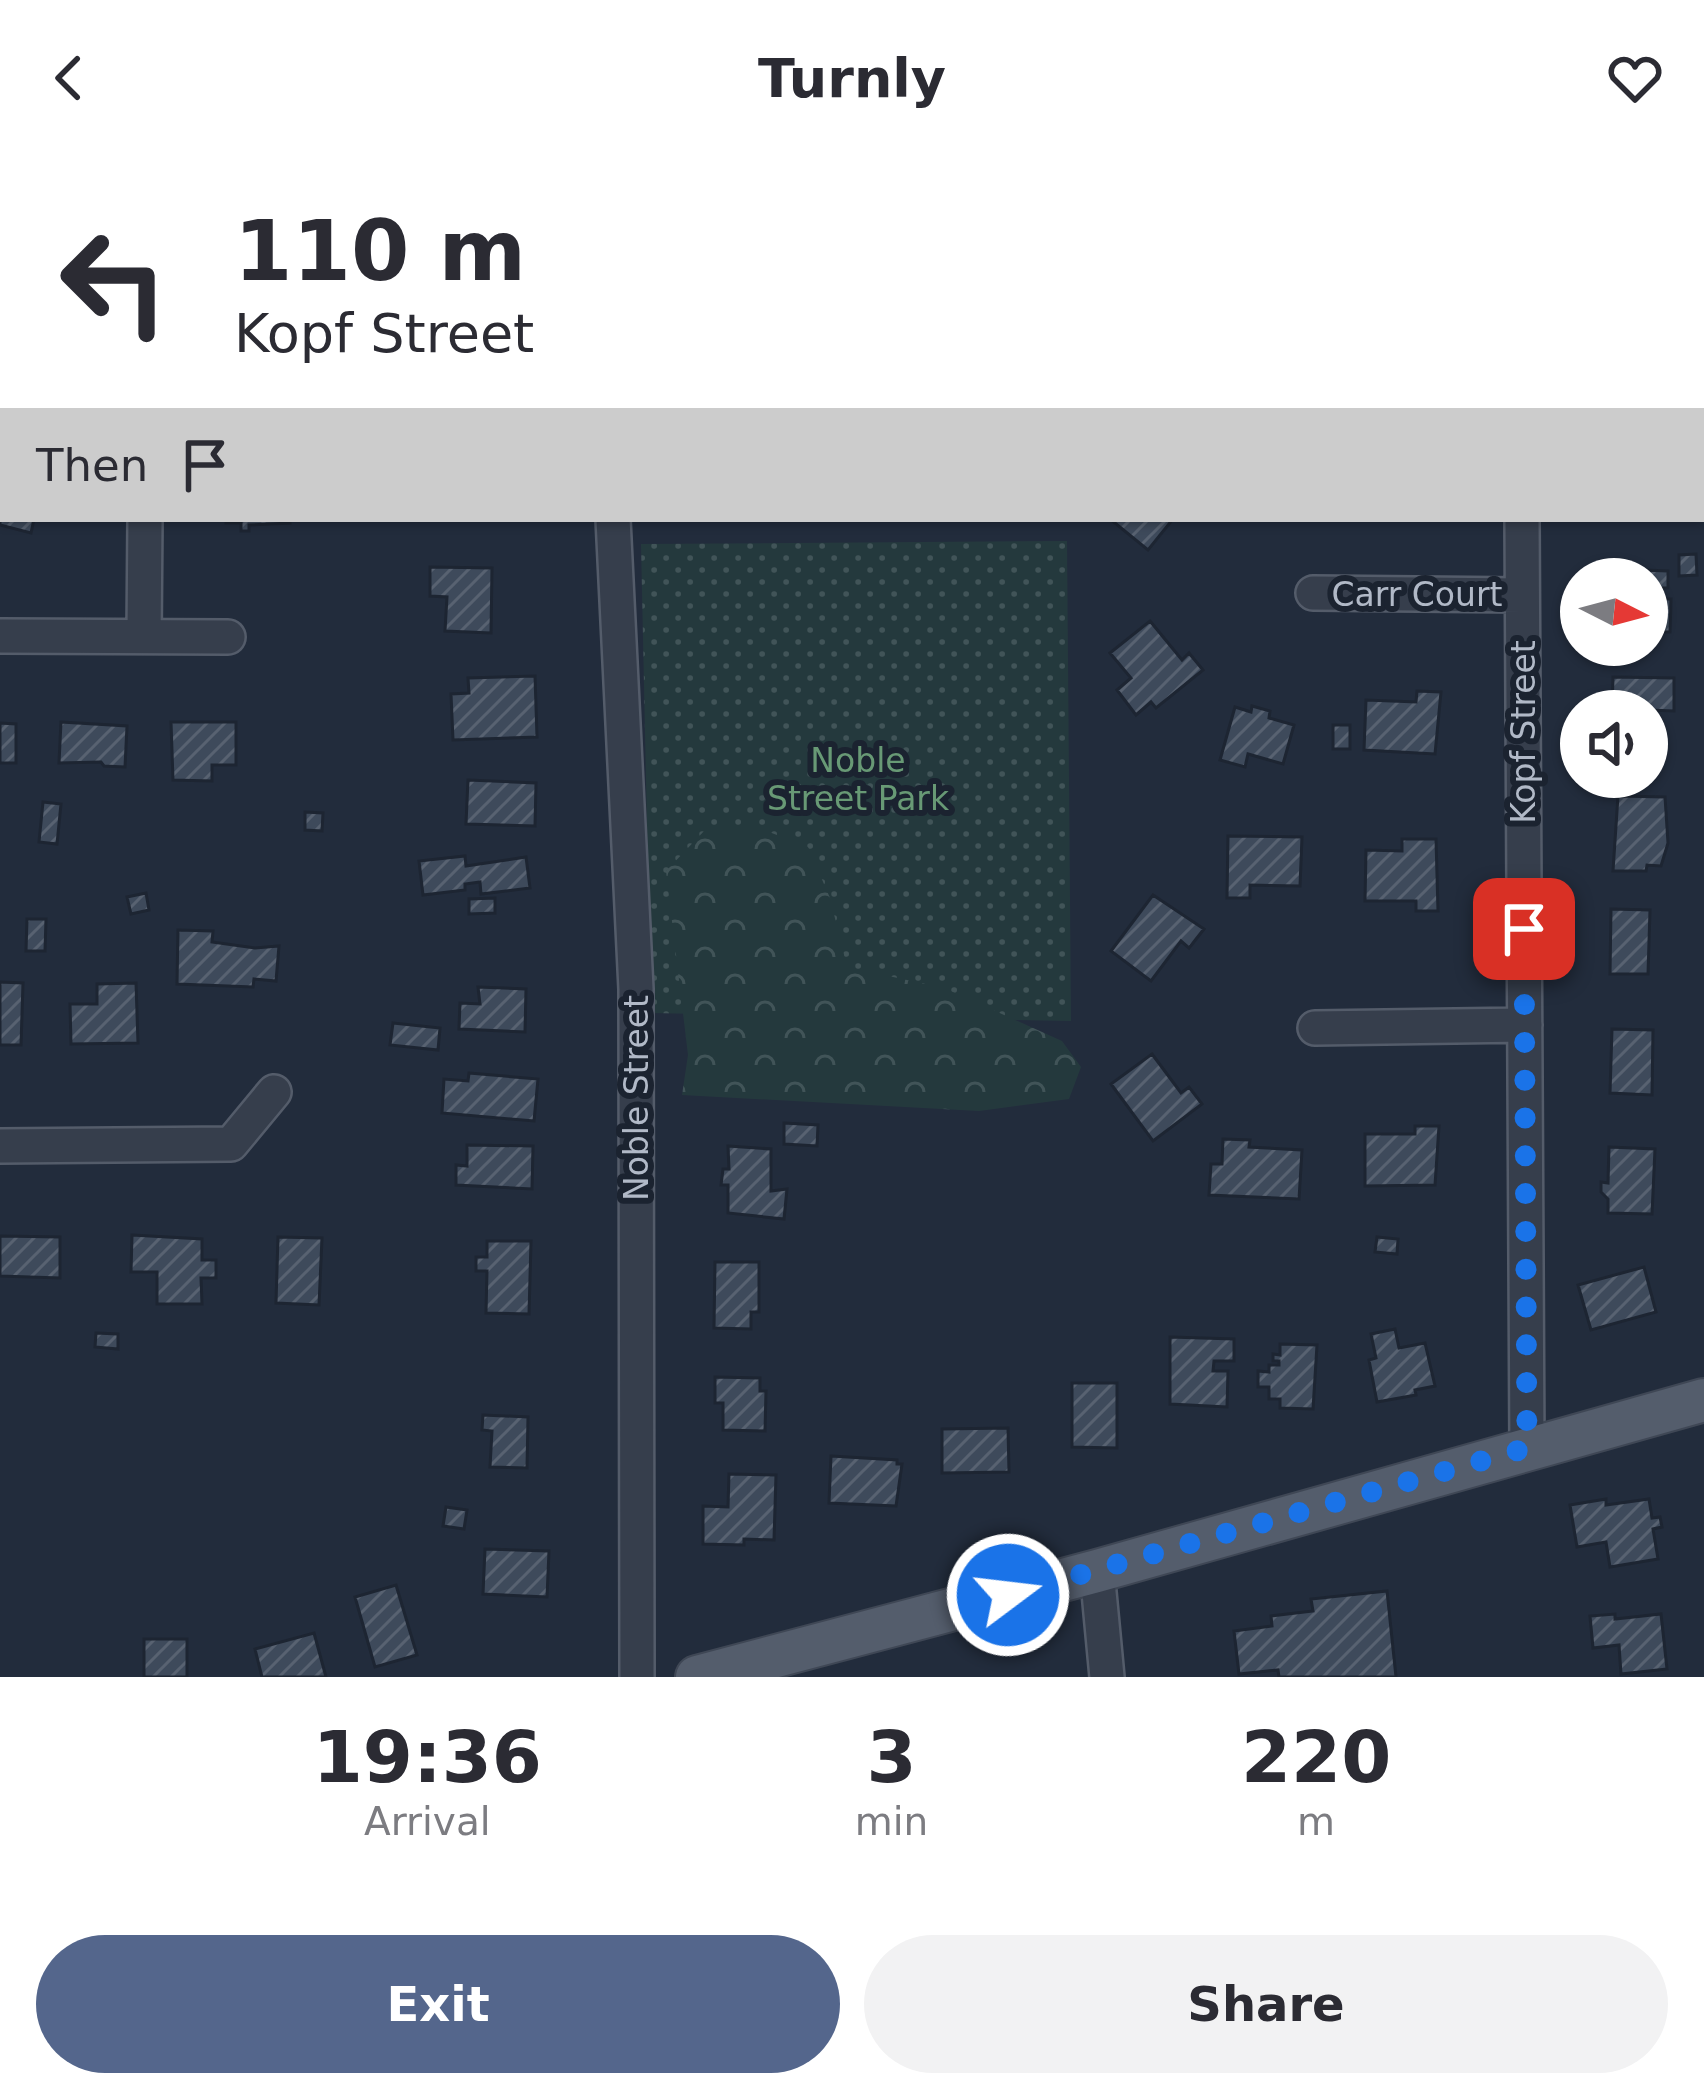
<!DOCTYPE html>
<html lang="en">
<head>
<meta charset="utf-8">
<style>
  :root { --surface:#fff; --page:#f2f2f3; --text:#2b2b33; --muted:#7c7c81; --accent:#54668c }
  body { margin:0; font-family:"DejaVu Sans",sans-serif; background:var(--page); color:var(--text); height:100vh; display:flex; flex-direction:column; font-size:45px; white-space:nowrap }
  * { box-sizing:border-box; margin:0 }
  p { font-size:39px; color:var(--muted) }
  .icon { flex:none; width:66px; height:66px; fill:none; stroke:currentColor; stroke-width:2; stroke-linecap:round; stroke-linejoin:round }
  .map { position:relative; height:1521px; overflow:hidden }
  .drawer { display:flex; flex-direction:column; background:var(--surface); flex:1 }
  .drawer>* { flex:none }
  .hud { position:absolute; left:0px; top:0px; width:1704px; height:366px; box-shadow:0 3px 9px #0004; background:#fff; color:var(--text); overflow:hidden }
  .needle { width:78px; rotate:96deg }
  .fabs { position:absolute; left:1560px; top:402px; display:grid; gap:24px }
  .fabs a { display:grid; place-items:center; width:108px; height:108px; border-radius:50%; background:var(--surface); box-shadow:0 3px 9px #0004; font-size:60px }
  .pin { position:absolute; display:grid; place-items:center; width:102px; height:102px; color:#fff; margin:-51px; border-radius:24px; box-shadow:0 6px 18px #0006 }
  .me { position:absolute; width:132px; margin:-66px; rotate:75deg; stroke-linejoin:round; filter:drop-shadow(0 0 9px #0008) }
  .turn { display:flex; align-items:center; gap:42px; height:252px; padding:0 36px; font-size:54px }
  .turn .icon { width:156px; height:156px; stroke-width:2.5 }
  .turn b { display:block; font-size:84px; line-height:102px }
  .then { display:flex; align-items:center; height:114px; padding:0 36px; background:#0003; gap:24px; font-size:45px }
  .eta { display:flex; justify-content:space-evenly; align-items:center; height:204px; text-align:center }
  .eta b { font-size:72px; font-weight:600; line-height:84px }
  .primary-button { display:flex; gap:24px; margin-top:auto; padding:24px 36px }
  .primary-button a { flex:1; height:138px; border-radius:72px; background:var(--accent); color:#fff; font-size:48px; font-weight:600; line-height:138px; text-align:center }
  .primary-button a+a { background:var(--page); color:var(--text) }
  header { display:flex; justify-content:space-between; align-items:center; height:156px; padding:0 36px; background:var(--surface); font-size:54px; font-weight:600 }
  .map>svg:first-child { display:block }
</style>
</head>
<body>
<header><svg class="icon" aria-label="back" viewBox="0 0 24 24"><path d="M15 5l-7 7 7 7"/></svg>Turnly<svg class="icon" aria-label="heart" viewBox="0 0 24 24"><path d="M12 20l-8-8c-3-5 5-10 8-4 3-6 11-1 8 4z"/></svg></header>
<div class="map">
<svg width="1704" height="1521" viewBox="0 0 1704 1521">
  <defs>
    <pattern id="grass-dots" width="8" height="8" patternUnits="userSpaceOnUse" patternTransform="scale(3)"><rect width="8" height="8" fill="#24393d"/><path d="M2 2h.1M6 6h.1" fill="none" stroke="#415458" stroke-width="1.8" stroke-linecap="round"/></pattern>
    <pattern id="forest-crowns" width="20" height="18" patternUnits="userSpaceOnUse" patternTransform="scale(3)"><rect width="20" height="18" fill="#24393d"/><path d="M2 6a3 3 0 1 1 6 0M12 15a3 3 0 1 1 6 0" fill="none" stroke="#415458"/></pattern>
    <pattern id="building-hatch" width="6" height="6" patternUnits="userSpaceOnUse" patternTransform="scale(3)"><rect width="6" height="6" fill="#3e4a5b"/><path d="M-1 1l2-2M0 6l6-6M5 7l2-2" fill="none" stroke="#586271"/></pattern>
  </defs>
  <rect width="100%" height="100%" fill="#222c3c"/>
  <path fill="url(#grass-dots)" d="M1067,385l4,480 -420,-8 -10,-469z"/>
  <path fill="url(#forest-crowns)" d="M751,669l57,22 22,51 17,69 97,21 118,53 19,26 -12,32 -90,12 -297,-16 6,-40 -22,-184 39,-41z"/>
  <path fill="url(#building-hatch)" stroke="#1d2532" stroke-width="3" d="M0,294l3,69h31l-3,14 -31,-8z
    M226,363h64v4l-41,2v6h-8v-8h-15z
    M1110,363h63l-25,31z
    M1696,398l1,21 -18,1v-21z
    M430,411l62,1 -1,65 -46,-2 2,-34 -17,-1z
    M1615,413l53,2v17h-10l-5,11h18l-1,33h-23v-53h-33z
    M1150,465l32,39 7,-7 14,17 -47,38 -5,-6 -15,13 -19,-25 14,-12 -21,-25z
    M535,520l2,61 -84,3 -2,-46 18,-1 -1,-15z
    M1613,521l61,1v33l-24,-1 -1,31 -2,-30h-35z
    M1417,535l24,1 -6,62 -71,-4 2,-50 50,2z
    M1252,550l18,5 -1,7 25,7 -11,39 -35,-10 -3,13 -25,-7 15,-53 16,5z
    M61,566l66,4 -2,41 -21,-1 -3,-4 -42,1z
    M171,566h65v43h-24v16l-39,-1z
    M0,567l16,1v39h-16z
    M1333,569h17v24h-17z
    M468,624l68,3 -1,43 -69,-2z
    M1618,640l47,1 3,46 -7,23 -14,-1 -1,6h-33z
    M43,646l18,2 -4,40 -18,-2z
    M305,656l18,1 -1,18 -17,-1z
    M1228,680l74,1 -2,49 -50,-1v13h-23z
    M1402,683h34l2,72h-22v-10h-51l1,-51 36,1z
    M465,700l1,10 60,-9 4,31 -49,6 -1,-12 -15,2v6l-42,5 -4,-34z
    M146,737l3,17 -18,4 -4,-17z
    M1153,739l51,34 -15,19 -8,-7 -30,40 -40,-30z
    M495,742v15l-26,1v-15z
    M1611,753l39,1 -2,64h-38z
    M27,763h19l-1,32h-19z
    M178,774l35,1 -1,11 43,6 24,-2 -3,35 -22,-2 -1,8 -76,-3z
    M0,826l23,1 -2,62h-21z
    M136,827l2,60 -67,1 -1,-40h27v-20z
    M478,831l48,2 -1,43 -66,-3 1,-26 20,1z
    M393,867l47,5 -2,22 -48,-5z
    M1612,873l41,1 -1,65 -42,-2z
    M1152,898l29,39 8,-6 13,17 -49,37 -42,-57z
    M469,917l69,6 -4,42 -92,-8 2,-34 24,2z
    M784,967l34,2 -1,21 -33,-2z
    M1415,970h24l-4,59 -70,1v-52h50z
    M1223,983l27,1 -1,7 53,3 -3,49 -90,-4 2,-31h11z
    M467,989l66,1 -1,43 -76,-4v-20l11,1z
    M728,990l43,3v42l16,-2 -3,30 -56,-6v-28h-7l2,-16h6z
    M1609,991l46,2 -3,65 -44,-1v-14l-7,-7v-10l7,1z
    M132,1079l70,4v21h14v18h-15l1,26h-45v-32h-26z
    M0,1080l60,1v41l-60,-2z
    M278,1081l44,1 -3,67 -43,-2z
    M1377,1081l21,2 -1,15 -22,-2z
    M487,1085h44l-2,73 -43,-1 1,-42h-11v-14h11z
    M715,1106h44v50h-8v17l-37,-1z
    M1644,1111l12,45 -65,18 -13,-45z
    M1395,1173l4,19 26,-5 10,43 -20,4 1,5 -39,7 -8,-42 7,-2 -5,-24z
    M96,1177l22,1v15l-23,-2z
    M1170,1181l64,2v22h-20l-1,10h15l-1,36 -57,-3z
    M1280,1188l37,1 -4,64 -33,-1v-9h-11v-12h-11v-16l11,1v-7h10v-4h-6v-7l7,1z
    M715,1221l45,1v13h6l-1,40 -42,-1v-27h-8z
    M1072,1227h45v65l-45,-1z
    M483,1259l45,2 -1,51 -37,-1 2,-36 -10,-1z
    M1008,1272l1,44 -67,1v-44z
    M831,1300l66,4v4h5l-6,42 -67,-3z
    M729,1318l47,1 -2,65 -30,-1v6l-41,-1v-38l25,1z
    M1606,1343v6l43,-6 3,19 8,-1 2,10 -9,2 5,30 -48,8 -4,-25 -29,5 -7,-42z
    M446,1351l21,3 -3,19 -21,-3z
    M485,1393l64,2 -2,46 -64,-3z
    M396,1429l21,70 -42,12 -20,-70z
    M1387,1435l9,86h-117l-1,-7 -39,4 -5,-43 38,-5 -1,-10 42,-5 -2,-12z
    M1615,1458v5l46,-5 6,55 -46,5 -2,-29 -26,3 -3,-32z
    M314,1477l12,44h-64l-7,-28z
    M144,1483h43v38h-43z"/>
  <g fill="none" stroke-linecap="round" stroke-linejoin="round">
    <defs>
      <path id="minor" d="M146,3v-3
        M625,3v-3
        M1522,3v-3
        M613,363l23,470 1,688
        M1522,363l5,929
        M1313,437l209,2
        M0,480l228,1
        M144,480l1,-117
        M1315,872l210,-3
        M0,990l231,-2 43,-52
        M1097,1415l10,106"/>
      <path id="major" d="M697,1521l400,-106 607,-171"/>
    </defs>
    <use href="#minor" stroke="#545c6a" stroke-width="38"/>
    <use href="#major" stroke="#3f4755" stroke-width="46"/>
    <use href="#minor" stroke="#363e4c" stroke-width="33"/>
    <use href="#major" stroke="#545d6c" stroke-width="42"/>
  </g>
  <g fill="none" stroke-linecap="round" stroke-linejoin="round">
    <path stroke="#1a73e8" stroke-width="21" stroke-dasharray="0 37.8" d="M1008,1439l519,-147 -3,-519"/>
  </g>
  <g text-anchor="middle" stroke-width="12" stroke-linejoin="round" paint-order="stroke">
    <g font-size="33" fill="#b1b9c7" stroke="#1b2330">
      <text x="1417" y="450">Carr Court</text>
      <text transform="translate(1523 576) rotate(-90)" y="12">Kopf Street</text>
      <text transform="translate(636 942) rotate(-90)" y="12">Noble Street</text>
    </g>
    <g font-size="33" fill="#689975" stroke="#1b2330">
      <text x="858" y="616">Noble<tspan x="858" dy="38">Street Park</tspan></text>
    </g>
  </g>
</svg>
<div class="fabs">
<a><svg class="needle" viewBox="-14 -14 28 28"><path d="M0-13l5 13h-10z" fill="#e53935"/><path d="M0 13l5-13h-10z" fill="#7c7c81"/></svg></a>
<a><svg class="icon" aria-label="sound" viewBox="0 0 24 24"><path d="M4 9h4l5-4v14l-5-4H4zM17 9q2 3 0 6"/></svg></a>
</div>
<div class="pin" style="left:1524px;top:773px;background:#d93025"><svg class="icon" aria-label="arrive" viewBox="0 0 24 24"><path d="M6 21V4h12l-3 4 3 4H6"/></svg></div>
<svg class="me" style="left:1008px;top:1439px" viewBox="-20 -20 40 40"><circle r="17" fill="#1a73e8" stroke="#fff" stroke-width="3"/><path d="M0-11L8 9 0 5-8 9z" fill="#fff"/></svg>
<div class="hud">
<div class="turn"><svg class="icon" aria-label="left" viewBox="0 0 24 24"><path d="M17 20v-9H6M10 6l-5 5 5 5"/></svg><div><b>110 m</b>Kopf Street</div></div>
<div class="then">Then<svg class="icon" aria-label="arrive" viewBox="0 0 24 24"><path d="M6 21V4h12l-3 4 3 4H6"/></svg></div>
</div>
</div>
<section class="drawer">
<div class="eta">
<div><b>19:36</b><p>Arrival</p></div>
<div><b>3</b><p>min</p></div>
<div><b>220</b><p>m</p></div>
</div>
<div class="primary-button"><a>Exit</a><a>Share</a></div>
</section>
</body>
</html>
